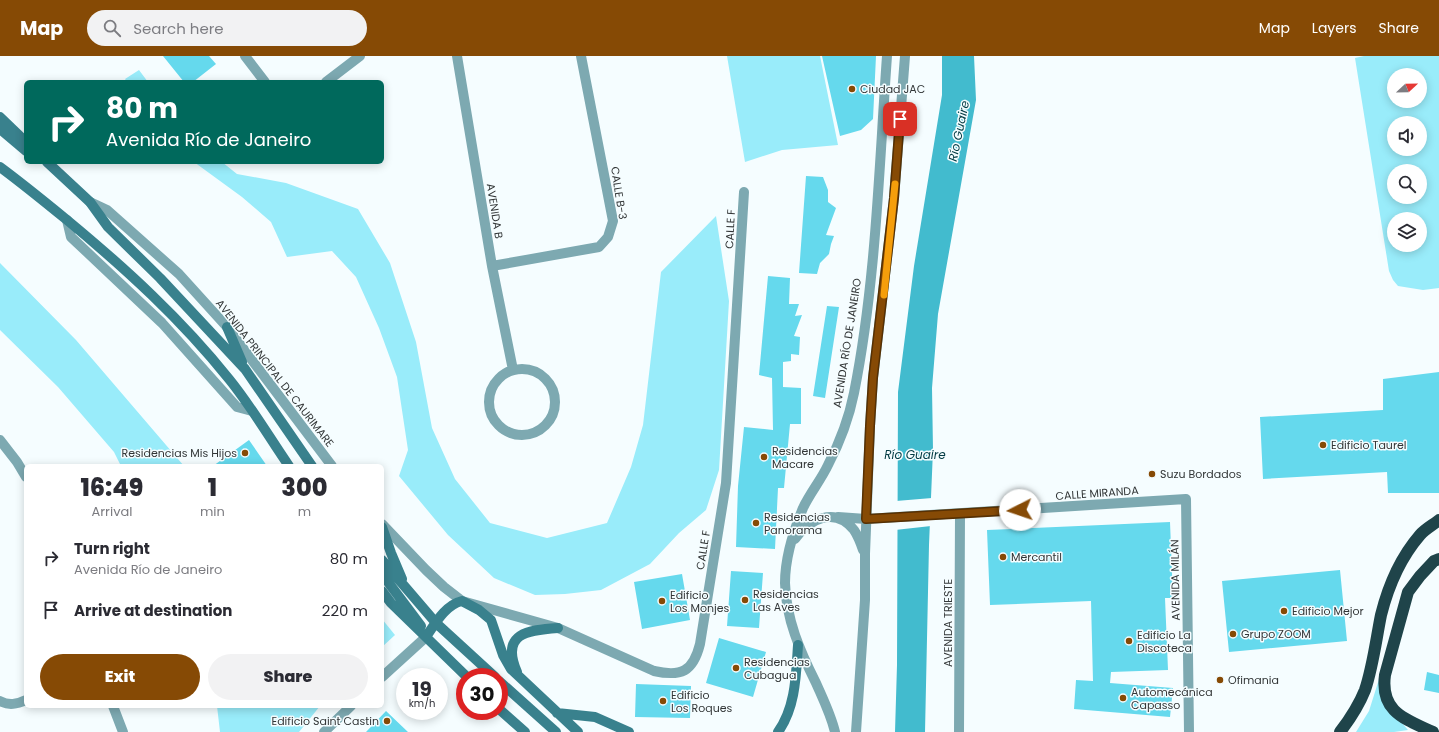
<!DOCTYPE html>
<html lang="en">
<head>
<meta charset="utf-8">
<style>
  :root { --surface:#fff; --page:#f2f2f3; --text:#2b2b33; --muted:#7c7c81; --accent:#864a05 }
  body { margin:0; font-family:Poppins,sans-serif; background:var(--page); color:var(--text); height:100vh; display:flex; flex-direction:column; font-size:15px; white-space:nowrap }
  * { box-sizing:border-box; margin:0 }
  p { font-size:13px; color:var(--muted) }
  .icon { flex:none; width:22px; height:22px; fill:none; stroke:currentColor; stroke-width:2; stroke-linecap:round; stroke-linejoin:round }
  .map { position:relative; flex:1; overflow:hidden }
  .side { position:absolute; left:24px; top:408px; width:360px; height:244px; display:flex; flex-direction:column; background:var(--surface); border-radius:6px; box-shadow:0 2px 10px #0003 }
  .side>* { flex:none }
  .hud { position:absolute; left:24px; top:24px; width:360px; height:84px; border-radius:6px; box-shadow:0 2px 10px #0003; background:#00695c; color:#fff; overflow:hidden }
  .needle { width:26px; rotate:68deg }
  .buttons { position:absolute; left:1387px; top:12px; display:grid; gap:8px }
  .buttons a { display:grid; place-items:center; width:40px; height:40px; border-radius:50%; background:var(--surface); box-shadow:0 2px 10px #0003; font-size:20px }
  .speed { position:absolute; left:396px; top:612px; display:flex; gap:8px; font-size:20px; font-weight:700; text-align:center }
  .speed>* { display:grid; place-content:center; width:52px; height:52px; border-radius:50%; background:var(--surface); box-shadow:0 2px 10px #0003; line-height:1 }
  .speed small { font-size:10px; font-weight:400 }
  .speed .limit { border:6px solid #d22; background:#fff; color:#111 }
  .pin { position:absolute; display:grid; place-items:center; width:34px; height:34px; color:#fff; margin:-17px; border-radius:8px; box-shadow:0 2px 6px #0006 }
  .me { position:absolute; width:44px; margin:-22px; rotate:266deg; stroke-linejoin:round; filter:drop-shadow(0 0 3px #0008) }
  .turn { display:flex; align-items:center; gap:14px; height:84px; padding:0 16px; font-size:18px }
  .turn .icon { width:52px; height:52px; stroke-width:2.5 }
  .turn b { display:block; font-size:28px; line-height:34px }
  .eta { display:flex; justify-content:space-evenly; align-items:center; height:68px; text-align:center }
  .eta b { font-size:24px; font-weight:800; line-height:28px }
  .primary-button { display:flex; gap:8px; margin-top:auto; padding:8px 16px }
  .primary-button a { flex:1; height:46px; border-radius:24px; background:var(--accent); color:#fff; font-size:16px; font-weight:800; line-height:46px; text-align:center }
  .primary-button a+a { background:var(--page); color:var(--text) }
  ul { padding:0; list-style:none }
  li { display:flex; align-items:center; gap:12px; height:52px; padding:0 16px }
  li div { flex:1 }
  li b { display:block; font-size:15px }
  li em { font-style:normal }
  header { display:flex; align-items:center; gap:24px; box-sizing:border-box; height:56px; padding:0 20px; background:var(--accent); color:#fff }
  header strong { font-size:19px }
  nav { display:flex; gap:22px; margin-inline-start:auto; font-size:14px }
  .search { width:280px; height:36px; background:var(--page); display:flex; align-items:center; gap:10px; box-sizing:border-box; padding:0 14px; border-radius:22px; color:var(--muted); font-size:15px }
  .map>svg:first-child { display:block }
</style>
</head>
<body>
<header>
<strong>Map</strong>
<div class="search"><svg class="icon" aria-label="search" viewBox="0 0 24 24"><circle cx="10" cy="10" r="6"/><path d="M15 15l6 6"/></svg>Search here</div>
<nav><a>Map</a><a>Layers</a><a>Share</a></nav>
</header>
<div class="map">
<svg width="1439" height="676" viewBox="0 0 1439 676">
  <rect width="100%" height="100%" fill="#f5fdff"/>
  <path fill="#99ecfa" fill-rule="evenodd" d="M727,0h93l18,89 -56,5 -37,12z
    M1364,0h75v232l-16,2 -25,-4 -5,-6 -4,-9 -34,-213zM1394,19h26v26h-26zM1394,67h26v26h-26zM1394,115h26v26h-26zM1394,163h26v26h-26z
    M139,14l9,12h-21l-2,-3z
    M194,106h28l15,12 49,9 72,26 32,54 26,79 16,86 23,51 35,44 57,15 60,-15 24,-56 12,-42 18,-153 55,-56 13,85 -10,169 -13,40 -27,23 -29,31 -49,26 -36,4 -30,1 -41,-17 -46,-43 -49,-59 9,-26 -11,-73 -18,-49 -23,-51 -24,-26 -45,6 -16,-35 -29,-25z
    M0,207l76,77 108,126h-63l-7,-14 -56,-65 -58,-57z
    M382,563l13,16 -13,12z
    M1380,620l5,27 23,27 -14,2h-38l13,-21z
    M217,650h103l-21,26h-79z"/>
  <path fill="#42bbce" d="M942,0h32l2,44 -38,214 -6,74 1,62 -4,95 -4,187h-30l2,-67 1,-273 16,-126 28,-171z"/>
  <path fill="#f5fdff" d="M932,442l-1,28 -36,4 1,-29z"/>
  <path fill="#65d9ed" d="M163,0h46l7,8 -23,18h-9z
    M822,0h54l-3,63 -12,11 -21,6z
    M806,120l17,1 5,13v12l8,6 -10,27 8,1 -3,8 -2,10 -9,9 -3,11 -18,-1z
    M768,220l22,2 -1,26h10l-4,12 7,-1 -8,21 6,1 -1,18 -8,-1v7l-8,1v25l18,1v36h-11l-6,64h-6l-3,61 -39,-2 2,-61 6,-59 29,3 -1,-52 -13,-3z
    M827,250l12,1 -14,91 -12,-2z
    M1439,316v121h-51l-1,-21 -124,7 -3,-62 123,-7v-31z
    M249,384l18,26h-54z
    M1170,466l3,76h-8l3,72 -57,2 -1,11 63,5 -3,29 -96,-8 2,-29 17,1 -2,-80 -101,4 -3,-75z
    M1340,514l7,71 -118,11 -7,-71z
    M731,515l32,2 -4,55 -32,-2z
    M682,518l8,46 -48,9 -8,-47z
    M719,582l47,14 -13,45 -47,-14z
    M1427,616l12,3v18l-15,-3z
    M636,628l55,2 -1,32 -55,-1z
    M386,655l22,21h-42z"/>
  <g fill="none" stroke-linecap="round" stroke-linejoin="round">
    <path stroke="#7da9b1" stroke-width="10" d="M245,0l20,26
      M457,0l35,210 21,104
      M326,26l34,-26
      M90,146l17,8 72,64 48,53 105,139
      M67,164l4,17 91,86 75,84 15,4
      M492,210l107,-19 9,-10 5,-16 -32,-165
      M489 346a33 33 0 1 1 66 0a33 33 0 1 1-66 0Z
      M0,384l17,22 9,15
      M866,463l320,-20 3,233
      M382,468l44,46 18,17 18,14 96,27 96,43c27,6 39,1 46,-27l26,-161 18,-291
      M382,621l44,-40
      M0,645c9,5 17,3 26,-1
      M113,650l10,26
      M324,676l27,-26
      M959,676l1,-218"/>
    <path stroke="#7da9b1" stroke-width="10" d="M838,461l28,2
      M795,483c14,-20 40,-33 59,-9 4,6 7,14 9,20
      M835,676c-4,-17 -12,-33 -19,-49 -16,-32 -30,-64 -31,-100 0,-26 8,-51 18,-75 7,-15 18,-28 25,-43 12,-23 21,-47 26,-72 22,-110 25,-225 33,-337
      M856,676l9,-132v-46l5,-128 3,-48 21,-180 11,-142"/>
    <path stroke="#39818d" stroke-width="10" d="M0,61l26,25
      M0,73l26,22
      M47,106l43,40 18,25 52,51 85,91 67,97
      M0,111c23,17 45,35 67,53 58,48 114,99 162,159 22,27 40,58 60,87
      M227,271l15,35
      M382,471l9,26 11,26
      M382,504l54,63 59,54
      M382,518l39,52
      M382,535l9,12 76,74
      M426,581c9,-13 19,-32 36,-36l17,9 12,10 12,35 8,14 67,63
      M517,616c-17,-39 11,-42 41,-44
      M499,625l57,51
      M499,653l26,23
      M557,657l38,4 34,15
      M778,676c18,-25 18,-58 20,-87"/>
    <path stroke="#1f444a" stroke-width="12" d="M1340,676c10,-13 19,-27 25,-42 8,-24 11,-50 16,-75 7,-28 20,-58 39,-80 5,-6 13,-10 19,-15
      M1433,676c-28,-13 -53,-20 -48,-57l23,-83 12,-16 14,-15 5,-2"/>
  </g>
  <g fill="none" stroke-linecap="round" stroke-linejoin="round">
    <defs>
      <path id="route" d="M900,63l-6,79 -21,180 -3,48 -4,93 154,-9"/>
    </defs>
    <use href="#route" stroke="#573003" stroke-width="10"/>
    <use href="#route" stroke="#864a05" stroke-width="7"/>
    <path stroke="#f59e0b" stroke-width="7" d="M884,239l11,-111"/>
  </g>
  <g fill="#864a05" stroke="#f5fdff" stroke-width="1.5">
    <circle cx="852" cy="33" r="4"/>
    <circle cx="1323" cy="389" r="4"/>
    <circle cx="245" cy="397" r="4"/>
    <circle cx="764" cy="401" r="4"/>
    <circle cx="1152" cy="418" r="4"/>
    <circle cx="756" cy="467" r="4"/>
    <circle cx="1003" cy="501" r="4"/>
    <circle cx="745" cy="544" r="4"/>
    <circle cx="662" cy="545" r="4"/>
    <circle cx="1284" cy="555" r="4"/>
    <circle cx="1233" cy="578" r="4"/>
    <circle cx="1129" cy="585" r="4"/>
    <circle cx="736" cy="612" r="4"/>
    <circle cx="1220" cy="624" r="4"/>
    <circle cx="1123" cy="642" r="4"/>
    <circle cx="663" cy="645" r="4"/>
    <circle cx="387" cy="665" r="4"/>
  </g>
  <g text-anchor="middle" stroke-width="3" stroke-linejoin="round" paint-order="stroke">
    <g font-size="11" fill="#323637" stroke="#f5fdff" text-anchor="start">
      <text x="860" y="37">Ciudad JAC</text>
      <text x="1331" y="393">Edificio Taurel</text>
      <text x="772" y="399">Residencias<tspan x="772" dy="13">Macare</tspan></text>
      <text x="237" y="401" text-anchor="end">Residencias Mis Hijos</text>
      <text x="1160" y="422">Suzu Bordados</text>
      <text x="764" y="465">Residencias<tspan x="764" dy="13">Panorama</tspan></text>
      <text x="1011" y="505">Mercantil</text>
      <text x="753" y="542">Residencias<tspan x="753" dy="13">Las Aves</tspan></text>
      <text x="670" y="543">Edificio<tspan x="670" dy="13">Los Monjes</tspan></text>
      <text x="1292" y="559">Edificio Mejor</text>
      <text x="1241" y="582">Grupo ZOOM</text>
      <text x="1137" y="583">Edificio La<tspan x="1137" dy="13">Discoteca</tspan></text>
      <text x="744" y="610">Residencias<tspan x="744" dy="13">Cubagua</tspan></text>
      <text x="1228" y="628">Ofimania</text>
      <text x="1131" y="640">Automecánica<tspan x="1131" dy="13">Capasso</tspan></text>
      <text x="671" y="643">Edificio<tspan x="671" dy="13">Los Roques</tspan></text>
      <text x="379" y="669" text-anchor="end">Edificio Saint Castin</text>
    </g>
    <g font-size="11" fill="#323637" stroke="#f5fdff">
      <text transform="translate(619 137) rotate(81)" y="4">CALLE B-3</text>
      <text transform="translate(495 155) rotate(81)" y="4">AVENIDA B</text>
      <text transform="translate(730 173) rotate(-87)" y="4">CALLE F</text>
      <text transform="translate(847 287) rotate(-81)" y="4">AVENIDA RÍO DE JANEIRO</text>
      <text transform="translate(275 317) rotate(52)" y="4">AVENIDA PRINCIPAL DE CAURIMARE</text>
      <text transform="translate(1097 437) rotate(-4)" y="4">CALLE MIRANDA</text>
      <text transform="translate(703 494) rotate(-81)" y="4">CALLE F</text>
      <text transform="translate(1175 524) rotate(-91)" y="4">AVENIDA MILÁN</text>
      <text transform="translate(948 567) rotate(-90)" y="4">AVENIDA TRIESTE</text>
    </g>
    <g font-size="12" font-style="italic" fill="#033c44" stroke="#f5fdff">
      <text transform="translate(959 75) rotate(-78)" y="4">Río Guaire</text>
      <text x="915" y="403">Río Guaire</text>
    </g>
  </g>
</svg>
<div class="buttons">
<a><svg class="needle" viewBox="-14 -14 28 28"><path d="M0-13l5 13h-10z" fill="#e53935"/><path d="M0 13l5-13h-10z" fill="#7c7c81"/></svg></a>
<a><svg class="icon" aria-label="sound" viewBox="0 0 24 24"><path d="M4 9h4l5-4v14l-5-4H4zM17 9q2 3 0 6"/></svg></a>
<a><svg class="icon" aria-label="search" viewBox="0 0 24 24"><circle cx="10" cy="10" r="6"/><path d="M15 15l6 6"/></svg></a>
<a><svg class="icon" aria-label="layers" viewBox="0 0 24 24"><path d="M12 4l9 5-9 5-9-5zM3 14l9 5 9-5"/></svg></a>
</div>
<div class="speed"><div>19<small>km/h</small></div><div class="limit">30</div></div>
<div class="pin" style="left:900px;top:63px;background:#d93025"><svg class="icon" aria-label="arrive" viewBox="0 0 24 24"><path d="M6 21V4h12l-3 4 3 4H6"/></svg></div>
<svg class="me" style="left:1020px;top:454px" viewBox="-20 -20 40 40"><circle r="19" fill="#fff"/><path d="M0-13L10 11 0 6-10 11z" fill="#864a05"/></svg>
<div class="hud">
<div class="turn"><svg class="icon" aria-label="right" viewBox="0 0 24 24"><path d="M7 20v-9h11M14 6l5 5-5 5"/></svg><div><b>80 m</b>Avenida Río de Janeiro</div></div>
</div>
<section class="side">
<div class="eta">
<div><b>16:49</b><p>Arrival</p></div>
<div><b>1</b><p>min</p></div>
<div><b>300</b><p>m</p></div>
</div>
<ul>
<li><svg class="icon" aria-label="right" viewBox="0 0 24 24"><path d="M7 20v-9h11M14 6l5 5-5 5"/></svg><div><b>Turn right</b><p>Avenida Río de Janeiro</p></div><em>80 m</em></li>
<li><svg class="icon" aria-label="arrive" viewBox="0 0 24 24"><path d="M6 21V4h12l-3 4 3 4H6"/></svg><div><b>Arrive at destination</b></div><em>220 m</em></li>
</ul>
<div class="primary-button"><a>Exit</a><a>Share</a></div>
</section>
</div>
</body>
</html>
